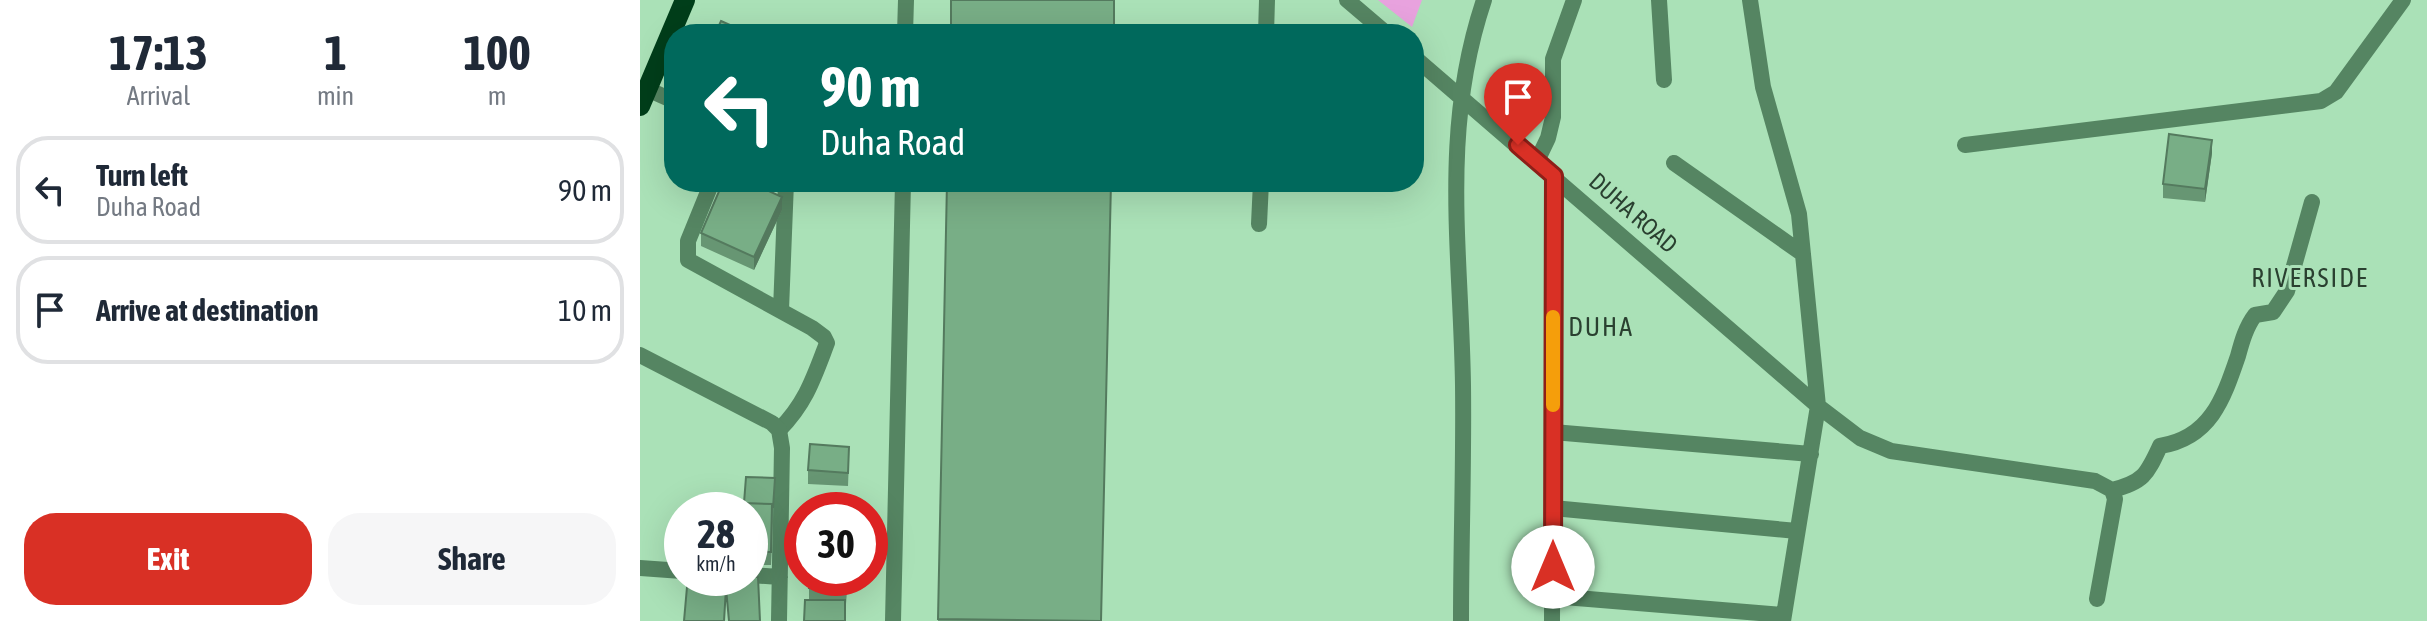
<!DOCTYPE html>
<html lang="en">
<head>
<meta charset="utf-8">
<style>
  :root { --surface:#fff; --page:#f6f6f7; --text:#1f2937; --muted:#747a83; --line:#e0e1e3; --accent:#d93025 }
  body { margin:0; font-family:"Asap Condensed",sans-serif; background:var(--page); color:var(--text); height:100vh; display:flex; flex-direction:column; font-size:30px; white-space:nowrap }
  * { box-sizing:border-box; margin:0 }
  p { font-size:26px; color:var(--muted) }
  .icon { flex:none; width:44px; height:44px; fill:none; stroke:currentColor; stroke-width:2; stroke-linecap:round; stroke-linejoin:round }
  .map { position:relative; flex:1; overflow:hidden }
  .details { display:flex; flex-direction:column; background:var(--surface); width:640px }
  .details>* { flex:none }
  .guide { position:absolute; left:24px; top:24px; width:760px; height:168px; border-radius:32px; box-shadow:0 8px 32px #0002; background:#00695c; color:#fff; overflow:hidden }
  .speed { position:absolute; left:24px; top:492px; display:flex; gap:16px; font-size:40px; font-weight:700; text-align:center }
  .speed>* { display:grid; place-content:center; width:104px; height:104px; border-radius:50%; background:var(--surface); box-shadow:0 8px 32px #0002; line-height:1 }
  .speed small { font-size:20px; font-weight:400 }
  .speed .limit { border:12px solid #d22; background:#fff; color:#111 }
  .pin { position:absolute; display:grid; place-items:center; width:68px; height:68px; color:#fff; margin:-82px -34px; border-radius:50% 50% 50% 0; rotate:-45deg; box-shadow:0 0 8px #0007 }
  .pin .icon { rotate:45deg }
  .me { position:absolute; width:88px; margin:-44px; rotate:0deg; stroke-linejoin:round; filter:drop-shadow(0 0 6px #0008) }
  .turn { display:flex; align-items:center; gap:28px; height:168px; padding:0 24px; font-size:36px }
  .turn .icon { width:104px; height:104px; stroke-width:2.5 }
  .turn b { display:block; font-size:56px; line-height:68px }
  .eta { display:flex; justify-content:space-evenly; align-items:center; height:136px; text-align:center }
  .eta b { font-size:48px; font-weight:700; line-height:56px }
  .button { display:flex; gap:16px; margin-top:auto; padding:16px 24px }
  .button a { flex:1; height:92px; border-radius:32px; background:var(--accent); color:#fff; font-size:32px; font-weight:700; line-height:92px; text-align:center }
  .button a+a { background:var(--page); color:var(--text) }
  ul { padding:0; list-style:none }
  li { display:flex; align-items:center; gap:24px; height:108px; margin:0 16px 12px; padding:0 8px; border:4px solid var(--line); border-radius:32px }
  li div { flex:1 }
  li b { display:block; font-size:30px }
  li em { font-style:normal }
  main { display:flex; flex:1; min-height:0 }
  .map>svg:first-child { display:block }
</style>
</head>
<body>
<main>
<section class="details">
<div class="eta">
<div><b>17:13</b><p>Arrival</p></div>
<div><b>1</b><p>min</p></div>
<div><b>100</b><p>m</p></div>
</div>
<ul>
<li><svg class="icon" aria-label="left" viewBox="0 0 24 24"><path d="M17 20v-9H6M10 6l-5 5 5 5"/></svg><div><b>Turn left</b><p>Duha Road</p></div><em>90 m</em></li>
<li><svg class="icon" aria-label="arrive" viewBox="0 0 24 24"><path d="M6 21V4h12l-3 4 3 4H6"/></svg><div><b>Arrive at destination</b></div><em>10 m</em></li>
</ul>
<div class="button"><a>Exit</a><a>Share</a></div>
</section>
<div class="map">
<svg width="1787" height="621" viewBox="0 0 1787 621">
  <rect width="100%" height="100%" fill="#aae1b7"/>
  <path fill="#e8a2de" d="M738,0h44l-10,27z"/>
  <g fill="none" stroke-linecap="round" stroke-linejoin="round">
    <path stroke="#558562" stroke-width="16" d="M265,34l1,-34
      M626,34l1,-34
      M7,89l27,12
      M72,182l-24,59v19l124,68 12,9 3,6c-13,34 -21,60 -48,87
      M619,224l2,-42
      M141,310l5,-128
      M253,621l10,-439"/>
    <path stroke="#558562" stroke-width="16" d="M707,0l40,34
      M1019,0l5,80
      M1110,0l13,87 36,127 19,192 -35,215
      M774,57l404,349 42,32 31,13 204,30 17,9 3,9 -18,100
      M1325,145l356,-44 15,-9 67,-92
      M897,161l11,-23 5,-21v-58l21,-59
      M1034,163l129,91
      M0,355l132,68 7,7 3,18 -3,173
      M913,432l258,22
      M1472,490c32,-8 35,-16 48,-44 50,-8 63,-46 78,-90 4,-15 8,-29 17,-41l18,-3 14,-21 25,-89
      M913,508l244,23
      M0,568l42,3
      M110,575l30,2
      M912,596l232,19
      M821,621c0,-79 3,-158 2,-236 -2,-135 -23,-254 21,-385
      M912,621l2,-445"/>
    <path stroke="#003e1a" stroke-width="20" d="M0,106l45,-106"/>
  </g>
  <path fill="#679673" d="M1572,153l-7,49 -42,-4v-14z
    M83,182h47l-4,8 16,20 -28,60 -53,-24v-13z
    M307,182l155,439h-164z
    M209,460l-1,26 -40,-2v-14z
    M135,478l-4,87h-21v-55l-6,-7z
    M208,578l-2,26 -37,-4v-12z"/>
  <path fill="#547a5e" d="M1572,140v13l-7,49v-13z
    M124,182h6l-8,19v-13z
    M142,197v13l-28,60v-13z"/>
  <path fill="#78ae86" stroke="#547a5e" stroke-width="2" d="M311,0h163v34h-163z
    M81,21l29,13h-35z
    M1529,134l43,6 -7,49 -42,-5z
    M83,182h41l-2,6 20,9 -28,60 -53,-24z
    M307,182h164l-10,439 -163,-2z
    M170,444l39,3 -1,26 -40,-3z
    M106,477l29,1 -2,30 -1,-4 -28,-1z
    M69,502l63,2 -1,48h-21v-42h-41z
    M164,508h50v2h-50z
    M110,577h8l2,44h-31l-3,-33 -2,33h-40l3,-34 40,-9z
    M170,578h37l-1,13 -37,-3z
    M165,600h40v21h-41z"/>
  <g fill="none" stroke-linecap="round" stroke-linejoin="round">
    <defs>
      <path id="route" d="M878,145l36,31 -1,391"/>
    </defs>
    <use href="#route" stroke="#8d1f18" stroke-width="20"/>
    <use href="#route" stroke="#d93025" stroke-width="14"/>
    <path stroke="#f59e0b" stroke-width="14" d="M913,405v-88"/>
  </g>
  <g text-anchor="middle" stroke-width="6" stroke-linejoin="round" paint-order="stroke">
    <g font-size="24" fill="#2a4030" stroke="#aae1b7">
      <text transform="translate(993 213) rotate(41)" y="8">DUHA ROAD</text>
    </g>
    <g font-size="26" letter-spacing="2" fill="#2a4030" stroke="#aae1b7">
      <text x="1670" y="287">RIVERSIDE</text>
      <text x="961" y="336">DUHA</text>
    </g>
  </g>
</svg>
<div class="speed"><div>28<small>km/h</small></div><div class="limit">30</div></div>
<div class="pin" style="left:878px;top:145px;background:#d93025"><svg class="icon" aria-label="arrive" viewBox="0 0 24 24"><path d="M6 21V4h12l-3 4 3 4H6"/></svg></div>
<svg class="me" style="left:913px;top:567px" viewBox="-20 -20 40 40"><circle r="19" fill="#fff"/><path d="M0-13L10 11 0 6-10 11z" fill="#d93025"/></svg>
<div class="guide">
<div class="turn"><svg class="icon" aria-label="left" viewBox="0 0 24 24"><path d="M17 20v-9H6M10 6l-5 5 5 5"/></svg><div><b>90 m</b>Duha Road</div></div>
</div>
</div>
</main>
</body>
</html>
